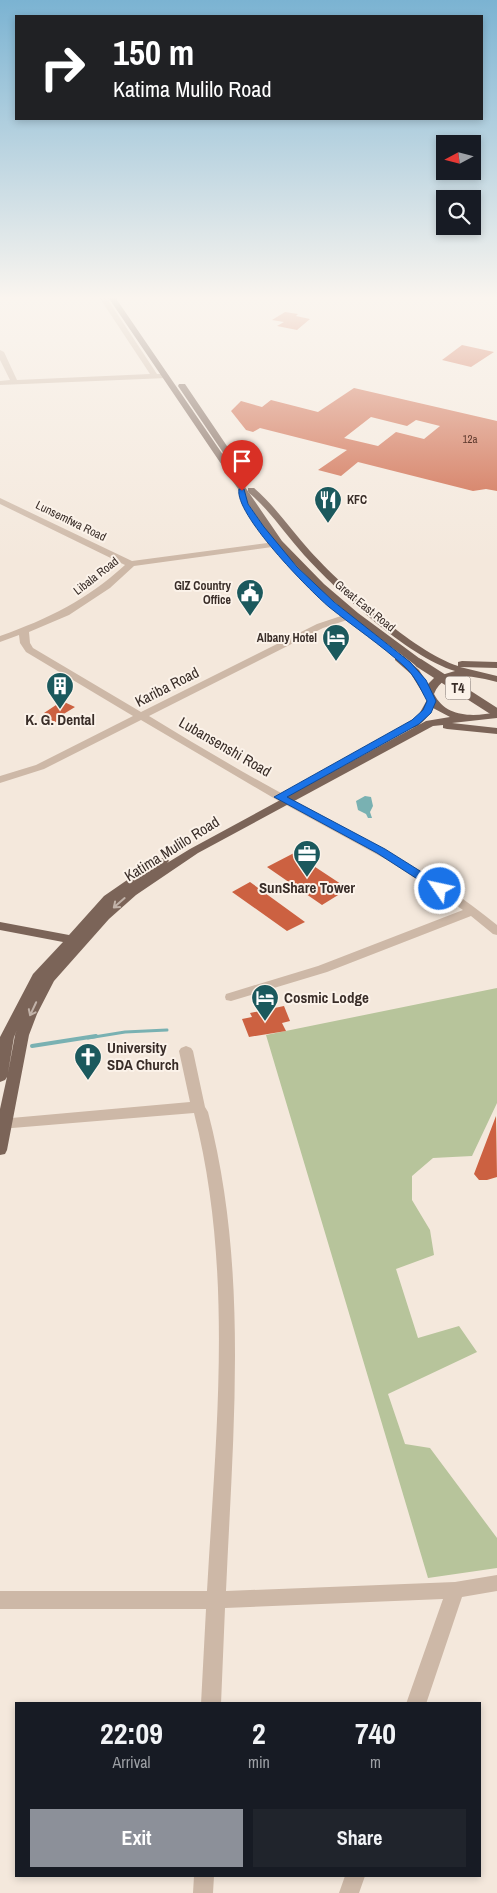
<!DOCTYPE html>
<html lang="en">
<head>
<meta charset="utf-8">
<style>
  :root { --surface:#171b24; --page:#20242c; --text:#f1f3f6; --muted:#9ea1a6; --accent:#8c9099 }
  body { margin:0; font-family:"Archivo Narrow",sans-serif; background:var(--page); color:var(--text); height:100vh; display:flex; flex-direction:column; font-size:19px; white-space:nowrap }
  * { box-sizing:border-box; margin:0 }
  p { font-size:16px; color:var(--muted) }
  .icon { flex:none; width:28px; height:28px; fill:none; stroke:currentColor; stroke-width:2; stroke-linecap:round; stroke-linejoin:round }
  .map { position:relative; flex:1; overflow:hidden }
  .sheet { position:absolute; left:15px; top:1702px; width:466px; height:175px; display:flex; flex-direction:column; background:var(--surface); border-radius:0px; box-shadow:0 2px 8px #0003 }
  .sheet>* { flex:none }
  .banner { position:absolute; left:15px; top:15px; width:468px; height:105px; border-radius:0px; box-shadow:0 2px 8px #0003; background:#202124; color:#fff; overflow:hidden }
  .needle { width:32px; rotate:263deg }
  .controls { position:absolute; left:436px; top:135px; display:grid; gap:10px }
  .controls a { display:grid; place-items:center; width:45px; height:45px; border-radius:0px; background:var(--surface); box-shadow:0 2px 8px #0003; font-size:25px }
  .pin { position:absolute; display:grid; place-items:center; width:42px; height:42px; color:#fff; margin:-51px -21px; border-radius:50% 50% 50% 0; rotate:-45deg; box-shadow:0 0 5px #0007 }
  .pin .icon { rotate:45deg }
  .me { position:absolute; width:55px; margin:-28px; rotate:304deg; stroke-linejoin:round; filter:drop-shadow(0 0 4px #0008) }
  .turn { display:flex; align-items:center; gap:18px; height:105px; padding:0 15px; font-size:22px }
  .turn .icon { width:65px; height:65px; stroke-width:2.5 }
  .turn b { display:block; font-size:35px; line-height:42px }
  .eta { display:flex; justify-content:space-evenly; align-items:center; height:85px; text-align:center }
  .eta b { font-size:30px; font-weight:800; line-height:35px }
  .action { display:flex; gap:10px; margin-top:auto; padding:10px 15px }
  .action a { flex:1; height:58px; border-radius:0px; background:var(--accent); color:#fff; font-size:20px; font-weight:800; line-height:58px; text-align:center }
  .action a+a { background:var(--page); color:var(--text) }
  .map>svg:first-child { display:block }
</style>
</head>
<body>
<div class="map">
<svg width="497" height="1893" viewBox="0 0 497 1893">
  <rect width="100%" height="100%" fill="#f4e8dc"/>
  <path fill="#b7c49b" d="M497,988v115l-25,53 -39,2 -21,18v24l18,30 4,25 -38,14 22,69 41,-12 18,26 -89,42 17,50 25,4 67,90v30l-69,10 -162,-543z"/>
  <path fill="#79b1b2" d="M365,796l6,1 2,9 -3,6 2,6h-4l-2,-4 -8,-4 -2,-9z"/>
  <g fill="none" stroke-linecap="round" stroke-linejoin="round">
    <path stroke="#79b1b2" stroke-width="3" d="M88,1038l37,-6 42,-2"/>
    <path stroke="#79b1b2" stroke-width="4" d="M32,1046l64,-10"/>
  </g>
  <path fill="#cc6141" fill-rule="evenodd" d="M285,312l13,2 -2,2 14,3 -13,11 -20,-4 7,-4 -12,-2z
    M462,345l32,7 -23,15 -29,-7z
    M354,388l143,33v70l-11,-2 -13,2 -115,-29 -17,14 -23,-6 29,-20 -87,-22 -7,4 -7,-2 -15,-19 10,-10 21,6 9,-7 47,12zM371,417l36,9 9,-6 24,6 -16,13 -28,-7 -18,14 -34,-8z
    M62,701l13,6 -13,8 3,1 -9,6 -11,-4 4,-3 -5,-2z
    M294,853l53,35 -6,3 2,1 -21,13 -55,-38z
    M250,882l55,40 -18,9 -55,-39z
    M284,1006l6,15 -8,2 4,8 -37,6 -7,-18 10,-2 -2,-4z
    M496,1116l1,61 -10,3h-8l-5,-6z"/>
  <g fill="none" stroke-linecap="round" stroke-linejoin="round">
    <path fill="#cdb8a7" fill-rule="evenodd" d="M99,297h7l51,77h10v4l-167,7v-4l10,-1 -10,-20v-10l4,2 13,28 133,-6z
      M0,498l132,63 143,-19v4l-3,1 -138,19 -24,22 -41,27 -40,17 1,11 3,5 108,64 176,-88 27,-9h6v4l-27,9 -174,88c46,28 93,56 141,82 71,39 144,75 207,127v10l-4,-1 -22,-18 -144,56 -96,29 -5,-1 -1,-3 1,-3 92,-28 145,-56 -74,-49 -112,-61 -136,-80 -97,49 -44,14v-7l36,-11 97,-49 -107,-64 -6,-9 -1,-8 -19,7v-6c50,-18 85,-35 125,-71l-125,-61z
      M186,1046l5,2 2,3 12,56 3,5c41,157 25,319 18,479l229,-9 42,-7v16l-35,6 -36,107h-20l37,-105 -218,9 -4,96h-20l5,-95h-206v-18h207c9,-159 27,-321 -13,-478l-194,16v-10l190,-17 -11,-51 2,-3z
      M194,1876h20l-1,17h-20z
      M345,1876h20l-6,17h-20z"/>
    <path fill="#7b6458" fill-rule="evenodd" d="M108,297h7l167,244 42,43 34,29 65,48v4h-8l-63,-48 -34,-29 -42,-43z
      M179,384h6l46,68 -1,2h-6l-46,-68z
      M248,488h6c22,19 37,42 56,63 33,36 103,100 148,115v-4l4,-1 35,1v6l-37,-1 37,9v6c-21,-5 -53,-14 -63,12 12,24 40,23 63,18v6l-45,5 45,5v6l-50,-5 -4,-1v-3l-10,1 -235,127 -62,42 -27,24 -55,62 -17,33 -8,21 -22,115 -2,4 -5,1v-46l7,-32 -2,3 -5,2v-45l33,-63 30,-32 -63,-12v-8l69,13 35,-39 55,-38h8l2,3 -2,2 23,-14 236,-128 24,-4 -17,-9c-6,10 -15,23 -29,20l-1,-2 15,-10 9,-16 -16,-26 -16,-14v-4h8l16,14 9,14 7,-7 20,-6c-48,-15 -117,-79 -151,-116 -19,-21 -34,-45 -56,-63zM17,1030l-2,5 -7,38 6,-36z"/>
    <path stroke="#7b6458" stroke-width="9" d="M419,663l78,50"/>
  </g>
  <defs><path id="oneway-shaft" d="M-6 0H5M1.5-3L5.5 0L1.5 3" fill="none" stroke-width="1.6" stroke-linecap="round" stroke-linejoin="round" transform="scale(1.25)"/></defs>
  <g stroke="#c1b2a8">
    <use href="#oneway-shaft" transform="translate(119 903) rotate(139)"/>
    <use href="#oneway-shaft" transform="translate(33 1009) rotate(115)"/>
  </g>
  <linearGradient id="sky" x2="0" y2="1"><stop stop-color="#7bb3d2"/><stop offset="0.53" stop-color="#faf5ef"/><stop offset="1" stop-color="#faf5ef" stop-opacity="0"/></linearGradient>
  <rect width="497" height="562" fill="url(#sky)"/>
  <path fill="#1a73e8" stroke="#114b97" d="M239,489h5l4,15 16,23 33,40 37,35 76,60 16,18 10,21 -5,12 -12,11 -132,73 98,52 59,37 1,3 -1,2h-8l-59,-38 -103,-56 138,-77 11,-10 4,-9c-7,-13 -12,-25 -23,-35 -23,-21 -50,-39 -75,-59 -20,-17 -95,-93 -90,-118z"/>
  <defs>
    <symbol id="restaurant-pin" viewBox="-11 -11 22 30"><path d="M0 17L-7.5 6A9.5 9.5 0 1 1 7.5 6Z" fill="#1b595d" stroke="#fbf2e9"/><path d="M-5-6h1v4h1v-4h1v4h1v-4h1v5L-1.5 .5V6h-2V.5L-5-1ZM5-6V6H3V1.5H1.5Q1.5-4 5-6Z" fill="#fff"/></symbol>
    <symbol id="civic-pin" viewBox="-11 -11 22 30"><path d="M0 17L-7.5 6A9.5 9.5 0 1 1 7.5 6Z" fill="#1b595d" stroke="#fbf2e9"/><path d="M-.6-6.5H3V-4.5H.6V-3L4-1V1h2V6H-6V1h2V-1L-.6-3ZM-1.2 2.5V6h2.4V2.5Z" fill="#fff"/></symbol>
    <symbol id="hotel-pin" viewBox="-11 -11 22 30"><path d="M0 17L-7.5 6A9.5 9.5 0 1 1 7.5 6Z" fill="#1b595d" stroke="#fbf2e9"/><path d="M-6-4.5h1.5V1H6V5H4.5V3h-9V5H-6ZM-4 0a1.8 1.8 0 1 1 3.6 0ZM.5 0V-2.5h3Q6-2.5 6 0Z" fill="#fff"/></symbol>
    <symbol id="building-pin" viewBox="-11 -11 22 30"><path d="M0 17L-7.5 6A9.5 9.5 0 1 1 7.5 6Z" fill="#1b595d" stroke="#fbf2e9"/><path d="M-4-6H4V6H1V3H-1V6H-4ZM-2.5-4.3h1.7v1.8h-1.7ZM.8-4.3h1.7v1.8H.8ZM-2.5-1h1.7V.8h-1.7ZM.8-1h1.7V.8H.8Z" fill="#fff"/></symbol>
    <symbol id="office-pin" viewBox="-11 -11 22 30"><path d="M0 17L-7.5 6A9.5 9.5 0 1 1 7.5 6Z" fill="#1b595d" stroke="#fbf2e9"/><path d="M-6-3h4V-5.5h4V-3h4V5H-6ZM-1-4.5V-3h2v-1.5ZM-6 0V1H6V0Z" fill="#fff"/></symbol>
    <symbol id="church-pin" viewBox="-11 -11 22 30"><path d="M0 17L-7.5 6A9.5 9.5 0 1 1 7.5 6Z" fill="#1b595d" stroke="#fbf2e9"/><path d="M-1.2-6h2.4v3.5h3.3v2.4h-3.3V6h-2.4V-.1h-3.3v-2.4h3.3Z" fill="#fff"/></symbol>
  </defs>
  <g fill-rule="evenodd">
    <use href="#restaurant-pin" x="312" y="484" width="32" height="43"/>
    <use href="#civic-pin" x="234" y="577" width="32" height="43"/>
    <use href="#hotel-pin" x="320" y="622" width="32" height="43"/>
    <use href="#building-pin" x="44" y="670" width="32" height="43"/>
    <use href="#office-pin" x="291" y="838" width="32" height="43"/>
    <use href="#hotel-pin" x="249" y="982" width="32" height="43"/>
    <use href="#church-pin" x="72" y="1041" width="32" height="43"/>
  </g>
  <g text-anchor="middle" stroke-width="4" stroke-linejoin="round" paint-order="stroke">
    <g font-size="11" fill="#5e3a2e">
      <text x="470" y="443">12a</text>
    </g>
    <g font-size="12" font-weight="bold" fill="#392d28" stroke="#fbf2e9" text-anchor="end">
      <text x="347" y="504" text-anchor="start">KFC</text>
      <text x="231" y="590">GIZ Country<tspan x="231" dy="14">Office</tspan></text>
      <text x="317" y="642">Albany Hotel</text>
    </g>
    <g font-size="12" fill="#392d28" stroke="#fbf2e9">
      <text transform="translate(71 521) rotate(26)" y="4">Lunsemfwa Road</text>
      <text transform="translate(96 576) rotate(-38)" y="4">Libala Road</text>
      <text transform="translate(365 606) rotate(39)" y="4">Great East Road</text>
    </g>
    <rect fill="#fbf2e9" stroke="#736862" stroke-width="1" x="445.5" y="676.5" width="25" height="23" rx="4"/>
    <g font-size="14" font-weight="bold" fill="#392d28">
      <text x="458" y="693">T4</text>
    </g>
    <g font-size="15" fill="#392d28" stroke="#fbf2e9">
      <text transform="translate(167 687) rotate(-27)" y="5">Kariba Road</text>
      <text transform="translate(225 747) rotate(30)" y="5">Lubansenshi Road</text>
      <text transform="translate(172 849) rotate(-32)" y="5">Katima Mulilo Road</text>
    </g>
    <g font-size="15" font-weight="bold" fill="#392d28" stroke="#fbf2e9">
      <text x="60" y="725">K. G. Dental</text>
      <text x="307" y="893">SunShare Tower</text>
      <text x="284" y="1003" text-anchor="start">Cosmic Lodge</text>
      <text x="107" y="1053" text-anchor="start">University<tspan x="107" dy="17">SDA Church</tspan></text>
    </g>
  </g>
</svg>
<div class="controls">
<a><svg class="needle" viewBox="-14 -14 28 28"><path d="M0-13l5 13h-10z" fill="#e53935"/><path d="M0 13l5-13h-10z" fill="#9ea1a6"/></svg></a>
<a><svg class="icon" aria-label="search" viewBox="0 0 24 24"><circle cx="10" cy="10" r="6"/><path d="M15 15l6 6"/></svg></a>
</div>
<div class="pin" style="left:242px;top:491px;background:#d93025"><svg class="icon" aria-label="arrive" viewBox="0 0 24 24"><path d="M6 21V4h12l-3 4 3 4H6"/></svg></div>
<svg class="me" style="left:440px;top:889px" viewBox="-20 -20 40 40"><circle r="17" fill="#1a73e8" stroke="#fff" stroke-width="3"/><path d="M0-11L8 9 0 5-8 9z" fill="#fff"/></svg>
<div class="banner">
<div class="turn"><svg class="icon" aria-label="right" viewBox="0 0 24 24"><path d="M7 20v-9h11M14 6l5 5-5 5"/></svg><div><b>150 m</b>Katima Mulilo Road</div></div>
</div>
<section class="sheet">
<div class="eta">
<div><b>22:09</b><p>Arrival</p></div>
<div><b>2</b><p>min</p></div>
<div><b>740</b><p>m</p></div>
</div>
<div class="action"><a>Exit</a><a>Share</a></div>
</section>
</div>
</body>
</html>
